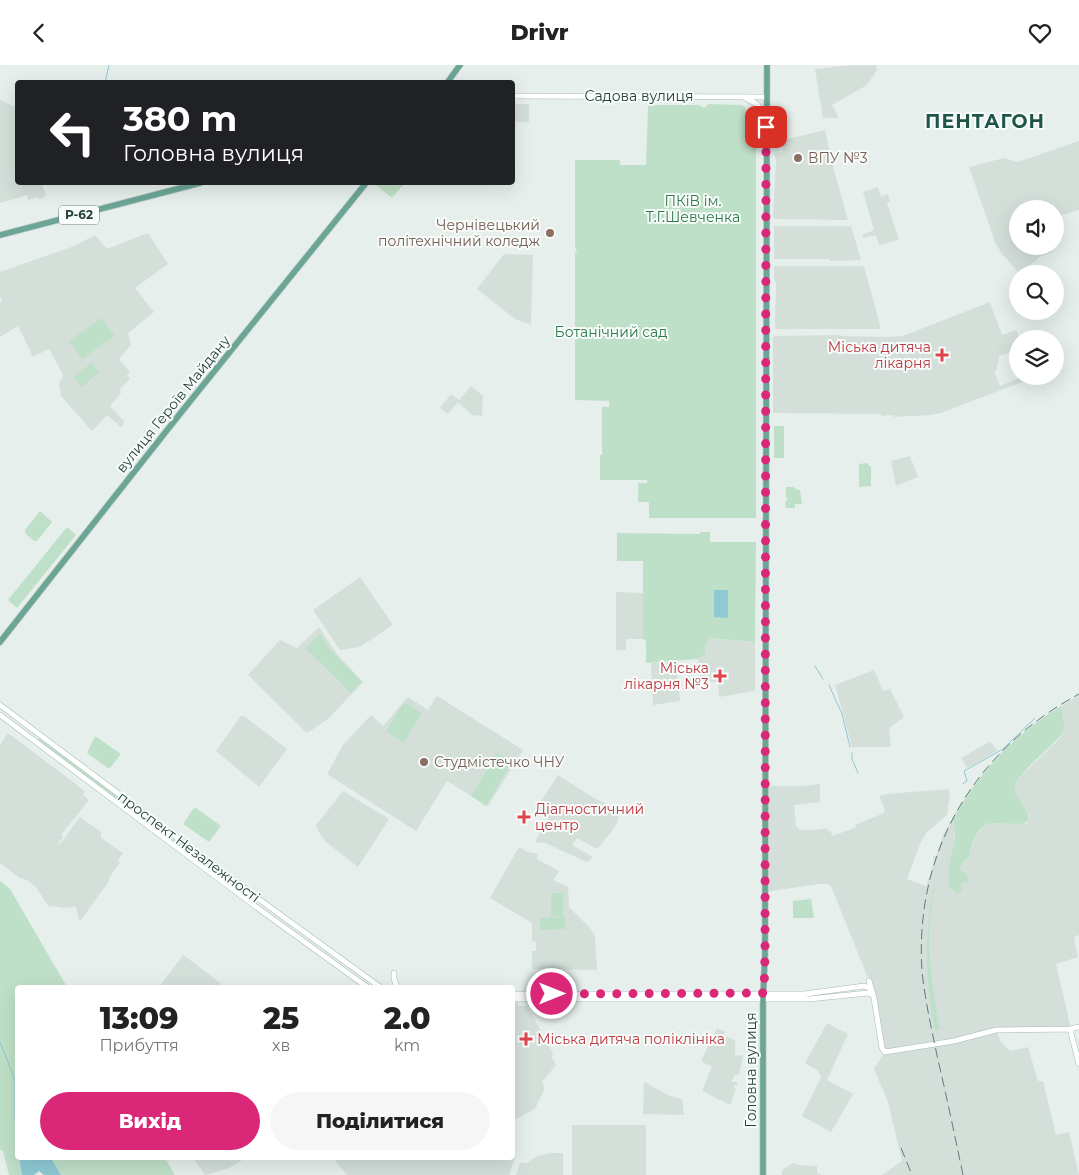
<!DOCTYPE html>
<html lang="uk">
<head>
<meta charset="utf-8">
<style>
  :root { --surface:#fff; --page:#f6f6f6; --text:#222; --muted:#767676; --accent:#db2777 }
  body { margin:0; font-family:Montserrat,sans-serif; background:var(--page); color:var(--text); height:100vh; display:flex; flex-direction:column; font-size:19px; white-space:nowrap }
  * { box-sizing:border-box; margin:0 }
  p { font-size:16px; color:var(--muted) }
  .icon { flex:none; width:28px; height:28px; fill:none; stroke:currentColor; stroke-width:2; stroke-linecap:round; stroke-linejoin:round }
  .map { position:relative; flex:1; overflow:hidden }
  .sheet { position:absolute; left:15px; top:920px; width:500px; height:175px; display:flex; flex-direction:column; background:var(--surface); border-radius:5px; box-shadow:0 5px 20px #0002 }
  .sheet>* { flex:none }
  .hud { position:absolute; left:15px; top:15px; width:500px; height:105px; border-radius:5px; box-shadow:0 5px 20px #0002; background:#202124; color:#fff; overflow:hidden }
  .tools { position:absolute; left:1009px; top:135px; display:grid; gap:10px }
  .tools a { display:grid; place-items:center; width:55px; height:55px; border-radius:50%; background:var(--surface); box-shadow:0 5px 20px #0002; font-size:25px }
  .pin { position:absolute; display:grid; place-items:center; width:42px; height:42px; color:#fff; margin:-21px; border-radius:10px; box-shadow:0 2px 8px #0006 }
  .me { position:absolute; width:55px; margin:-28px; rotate:90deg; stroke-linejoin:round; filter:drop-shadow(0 0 4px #0008) }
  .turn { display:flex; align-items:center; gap:18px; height:105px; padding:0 25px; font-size:22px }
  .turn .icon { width:65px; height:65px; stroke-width:2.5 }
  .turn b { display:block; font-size:35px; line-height:42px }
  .eta { display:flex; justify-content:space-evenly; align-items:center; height:85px; text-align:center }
  .eta b { font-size:30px; font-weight:800; line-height:35px }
  .action { display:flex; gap:10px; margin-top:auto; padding:10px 25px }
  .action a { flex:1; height:58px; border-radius:30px; background:var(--accent); color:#fff; font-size:20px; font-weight:800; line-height:58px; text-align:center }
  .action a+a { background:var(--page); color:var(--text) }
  header { display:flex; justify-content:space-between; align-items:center; height:65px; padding:0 25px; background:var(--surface); font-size:22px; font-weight:800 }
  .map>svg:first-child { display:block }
</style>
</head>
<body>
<header><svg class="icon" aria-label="back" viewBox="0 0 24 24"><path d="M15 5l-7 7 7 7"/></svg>Drivr<svg class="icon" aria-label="heart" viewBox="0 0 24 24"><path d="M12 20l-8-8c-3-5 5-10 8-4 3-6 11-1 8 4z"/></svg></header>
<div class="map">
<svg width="1079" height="1110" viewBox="0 0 1079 1110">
  <rect width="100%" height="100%" fill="#e6efeb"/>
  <path fill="#d4dfda" d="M853,0h23l1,5 -10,15 -35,20 7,13h-16l-8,-49z
    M0,35l17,8 1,75h28l-4,2 4,10 -5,4h-3l-1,-2 -9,3 -1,-5 -27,8z
    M512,39h17v18h-16z
    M825,65l7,33 16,57 -74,-1 -1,-4 3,-54 -2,-8 9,-1v-12z
    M1079,76v69l-24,7v-8h-37v37h32l3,6 -16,6v2l-19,12 -16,-18 -7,-12 -26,-75 35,-9 14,4z
    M878,122l3,9 7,-2 2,7 -3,2 12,37 -20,5 -3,-10 -13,3 -1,-3 12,-5 -11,-38z
    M774,161h77l10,34 -31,1 -1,-2h-55z
    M148,168l20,31 -33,24 19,24 -26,21 3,12 -12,14 11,13 -3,3 3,4 -10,10 1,4 -11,13 14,15v2l-2,3v2l-15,-13 -15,16 -31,-35 -2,-13 4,-8 -14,-26 -16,8 -15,-31 -18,11v-34l2,-2 -2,-5v-24l74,-26 21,-11 12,14z
    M504,189l29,1 -2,70 -16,-6 -38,-30z
    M774,201h90l17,63h-106l1,-47 -2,-1z
    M990,237l12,33 14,-5 4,9h-2l-1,11 -18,6 -3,15h-2l6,15 24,-10 11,1 -94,36 -11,2 -36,2 -1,-2 -12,1v-2l-108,-1v-76l2,-1 66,-1v1l47,1 15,-1z
    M471,321l12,10 -1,20 -10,-1 -14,-13 -10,12 -8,-6 11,-14 8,6z
    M910,391l8,21 -22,9 -5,-25z
    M360,512l33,48 -33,22 -20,3 -27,-40z
    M616,527l27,1v46h-17v11h-10z
    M319,562l18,27 26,28 -35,37 -21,14 -59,-58 32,-35 17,8z
    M711,573l44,4v49l-36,6 -1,-15 -18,-1 -2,-22 7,-5v-7z
    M676,597l4,39 -27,4 -2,-42z
    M874,605l9,21 7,-2 14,28 -15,11 2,19h-39l-17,-62z
    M1079,630v240l-5,2 4,20 -22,7 15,65 -75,1 5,12 9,9 18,-4 10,34h5l13,54 13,-3 10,43h-197l20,-14 -14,-59 -14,-33 11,-17 -17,-74 -37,-92 -4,-2h-8l-55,8 1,-106h39l16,-2v18l-26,3 2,21 4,4h14l13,-2 1,3h3l1,5 17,-6 7,-3 -1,-2 29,-12 1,-3 -6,-14 8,-2 61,-5 2,5 -3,21 -21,18 -6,11 -13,35 19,7 9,-26 -2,-2 1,-3 2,1 7,-21 9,-16 3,9 -1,22 -4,13 9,28 2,-8 6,-1 -7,-11 4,-11 5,-2v-6l7,-16 8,-11 5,-2 33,1 5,-1 2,-5v-4l-14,-20 -1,-7 5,-9 41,-40 5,-8 -4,-24z
    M437,631l86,54 -35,56 -41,-25 -31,50 -89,-57 16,-29 28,-30 12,11 25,-29 20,13z
    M241,651h3l43,33 -28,38 -43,-36z
    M8,668l77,58 -2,4 6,5 -28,35 2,2 -5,6 2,1 20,-27 21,15v6l22,15 -5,8 2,2 -9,12 -4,9 -27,37h-1l-3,-14 -13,1 -11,-2 -3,1 -13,-20 -8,-6 -6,-3 -1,1 -21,-16v-118z
    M989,677l1,2 2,-2 5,9 -30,17 -6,-10z
    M558,710l36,23 27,13 -4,10 1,1 -6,9 -15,18 -20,-11 -5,7 21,12 -6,5 -42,-19 -10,-1 14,-25 -13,-8z
    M343,726l46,28 -31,48 -32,-25 -8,-11 -2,-6z
    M519,782l9,5 10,2 -1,5 22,12 -6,9 15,7 1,20 21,21 5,8 2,34 -65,-1v-18h4v-9l-4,-1v-18l-42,-25z
    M183,890l22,16 20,16h-66z
    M512,934h5l1,7h9l26,47 -1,4 4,8 -14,17 3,6 -10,21 -22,12z
    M827,958l21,11 -21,46 26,14 -22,38 -29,-16 19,-39 -3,-6 -13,-8z
    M717,963l8,4 -1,4 11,4v16l8,-1 -4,20h-4l-4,7h6v3h-3v3h2l-6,17 -28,-14 10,-24 -11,-6z
    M644,1017l24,13 14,4 2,16 -41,-1z
    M572,1060h74v50h-74z
    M513,1087l3,4 -7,19h-162l-14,-17 179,-1z
    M551,1088h12v22h-47l4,-12h6l14,-8z
    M193,1093h53l-19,11 -22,6z
    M793,1098l5,2 19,1v7l5,2h-40v-5z"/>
  <path fill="#bfe0c8" d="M709,39l32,1 4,2 3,8 8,1v402h-107v-15l-2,-1h-9v-19h9v-3h-47v-25h2v-48h7v-6l-34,-1v-147l2,-1 -2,-6v-86h45v5h26l2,-60h51l5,3z
    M378,118h27l-13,15 -16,-13z
    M102,253l13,18 -33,23 -13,-18z
    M91,298l8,9 -17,15 -8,-10z
    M774,361h10v32h-10z
    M868,398l1,3h2v20l-12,1v-23z
    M786,422h7l4,3h3l2,14h-7v4h-9l-1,-6 3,-3 -2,-2z
    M40,446l12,11 -15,19h-3l-9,-8v-3z
    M67,462l9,8 -59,73 -9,-8z
    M700,467h10v10h46l-1,100 -44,-4 -6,9v7l-7,5 -52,4v-22l-3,-2v-78h-26v-28l83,1z
    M320,569l9,14 33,34 -11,11 -46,-45z
    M404,637l18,11 -18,30 -18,-12z
    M1061,641l4,24c-11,16 -45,41 -50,55 -4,14 27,32 7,39l-33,-1c-12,4 -19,23 -20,35l-5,2 -4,10 7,5 1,7 -7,1 1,8 -5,3 -8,-6c0,-8 -1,-17 1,-25 2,-17 9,-25 2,-44 32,-51 57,-80 109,-113z
    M95,671l26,18 -12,15 -22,-16z
    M39,673l85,63v3l-86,-64z
    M497,688l15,9 -26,44 -15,-10z
    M196,743l25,18 -12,16 -26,-18 10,-15z
    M133,745h2l120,91h-2z
    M0,816l10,8 57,98h-49v138c-7,16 2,34 4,50h-13l-6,-24 -3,-1z
    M933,823h2c-12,47 -3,96 5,142l-5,1c-10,-50 -11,-92 -2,-143z
    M551,828h12v24l-12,-1z
    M811,834l3,19h-21v-17z
    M565,852v12l-25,1v-12z
    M51,1093h114l10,17h-114z"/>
  <path fill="#8ec9d4" d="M714,525h14v28l-14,-1z
    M19,1093h32l10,17h-17l-5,-4 -5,4h-12z"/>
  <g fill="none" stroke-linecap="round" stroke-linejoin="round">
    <path stroke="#8ec9d4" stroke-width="1" d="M105,18l4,-18
      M815,601l8,13
      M829,620l13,29 8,33
      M852,688v6l6,14
      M963,719l4,-3 -3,-10 39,-22 32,-31
      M0,977l15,38v39l3,6"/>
    <defs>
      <path id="secondary" d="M512,31l254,1
        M745,33l12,6 9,13
        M0,640l271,203 109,79
        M0,650l259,194 108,78
        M394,908v6l3,8
        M869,916l5,17 8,50 3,4 69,-11 42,-11 74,-1 9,-2
        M512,929h293l59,-8 7,3
        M512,934h297l59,-6 5,2
        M1070,964l9,35"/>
      <path id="primary" d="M447,18l13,-18
        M0,170l200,-52
        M0,577l179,-227 187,-232
        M763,1110v-176l2,-44 2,-890"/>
    </defs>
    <use href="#secondary" stroke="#a4bbb3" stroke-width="6"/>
    <use href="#primary" stroke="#c2cac8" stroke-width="7"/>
    <use href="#secondary" stroke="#fff" stroke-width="5"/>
    <use href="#primary" stroke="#6aa596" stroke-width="5.5"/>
    <path stroke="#5f7d75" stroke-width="1" stroke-dasharray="10 5" stroke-linecap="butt" d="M901,1083l11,27
      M963,1110c-8,-38 -16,-77 -25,-115 -6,-29 -13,-59 -16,-89 -8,-120 53,-221 157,-277"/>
  </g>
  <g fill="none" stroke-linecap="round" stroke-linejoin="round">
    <path stroke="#db2777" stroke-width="9" stroke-dasharray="0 16.2" d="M552,929l212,-1 1,-38 1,-828"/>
  </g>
  <g fill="#8d6e63" stroke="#f7fbf9" stroke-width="2">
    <circle cx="798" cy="93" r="5"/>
    <circle cx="550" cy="168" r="5"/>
    <circle cx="424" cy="697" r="5"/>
  </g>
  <g fill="#e0444e" stroke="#f7fbf9" stroke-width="2">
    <path d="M939.5 282.5h5v5h5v5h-5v5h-5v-5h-5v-5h5z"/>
    <path d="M717.5 603.5h5v5h5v5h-5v5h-5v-5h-5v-5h5z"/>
    <path d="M521.5 744.5h5v5h5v5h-5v5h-5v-5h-5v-5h5z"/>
    <path d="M523.5 966.5h5v5h5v5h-5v5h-5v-5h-5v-5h5z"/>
  </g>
  <g text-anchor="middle" stroke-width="4" stroke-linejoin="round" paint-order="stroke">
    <rect fill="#f7fbf9" stroke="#637a73" stroke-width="1" x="59" y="140.5" width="40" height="19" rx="4"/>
    <g font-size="12" font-weight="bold" fill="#24423a">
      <text x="79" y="154">Р-62</text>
    </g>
    <g font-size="14" fill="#24423a" stroke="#f7fbf9">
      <text x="639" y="36">Садова вулиця</text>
      <text transform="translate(173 339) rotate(-51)" y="5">вулиця Героїв Майдану</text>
      <text transform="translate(189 782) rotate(37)" y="5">проспект Незалежності</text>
      <text transform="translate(751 1005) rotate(-90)" y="5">Головна вулиця</text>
    </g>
    <g font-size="14" fill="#785e54" stroke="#f7fbf9" text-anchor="start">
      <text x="808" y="98">ВПУ №3</text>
      <text x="540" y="165" text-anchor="end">Чернівецький<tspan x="540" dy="16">політехнічний коледж</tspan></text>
      <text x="434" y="702">Студмістечко ЧНУ</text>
    </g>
    <g font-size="14" fill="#2d7a4b" stroke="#f7fbf9">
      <text x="693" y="141">ПКіВ ім.<tspan x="693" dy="16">Т.Г.Шевченка</tspan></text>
      <text x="611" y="272">Ботанічний сад</text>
    </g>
    <g font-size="14" fill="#be3a42" stroke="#f7fbf9" text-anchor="end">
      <text x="931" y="287">Міська дитяча<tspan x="931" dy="16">лікарня</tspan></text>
      <text x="709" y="608">Міська<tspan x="709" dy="16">лікарня №3</tspan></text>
      <text x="535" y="749" text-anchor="start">Діагностичний<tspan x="535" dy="16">центр</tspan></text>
      <text x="537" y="979" text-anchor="start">Міська дитяча поліклініка</text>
    </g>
    <g font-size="19" font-weight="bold" letter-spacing="1" fill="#1f5548" stroke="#f7fbf9">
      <text x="985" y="63">ПЕНТАГОН</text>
    </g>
  </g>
</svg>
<div class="tools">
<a><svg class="icon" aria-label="sound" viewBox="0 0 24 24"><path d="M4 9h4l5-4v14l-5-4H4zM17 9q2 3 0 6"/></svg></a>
<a><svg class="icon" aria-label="search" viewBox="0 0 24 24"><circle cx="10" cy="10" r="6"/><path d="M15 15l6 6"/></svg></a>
<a><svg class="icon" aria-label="layers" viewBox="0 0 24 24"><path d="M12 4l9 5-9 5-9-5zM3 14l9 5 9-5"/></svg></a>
</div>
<div class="pin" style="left:766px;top:62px;background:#d93025"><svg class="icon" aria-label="arrive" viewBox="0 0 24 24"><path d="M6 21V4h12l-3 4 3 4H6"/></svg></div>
<svg class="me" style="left:552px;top:929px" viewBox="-20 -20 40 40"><circle r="17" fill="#db2777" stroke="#fff" stroke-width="3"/><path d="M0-11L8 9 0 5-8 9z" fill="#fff"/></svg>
<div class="hud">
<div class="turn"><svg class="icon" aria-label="left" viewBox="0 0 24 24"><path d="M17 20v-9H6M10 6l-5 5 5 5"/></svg><div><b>380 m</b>Головна вулиця</div></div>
</div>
<section class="sheet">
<div class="eta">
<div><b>13:09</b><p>Прибуття</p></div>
<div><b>25</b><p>хв</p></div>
<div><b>2.0</b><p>km</p></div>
</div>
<div class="action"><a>Вихід</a><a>Поділитися</a></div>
</section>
</div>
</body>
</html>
